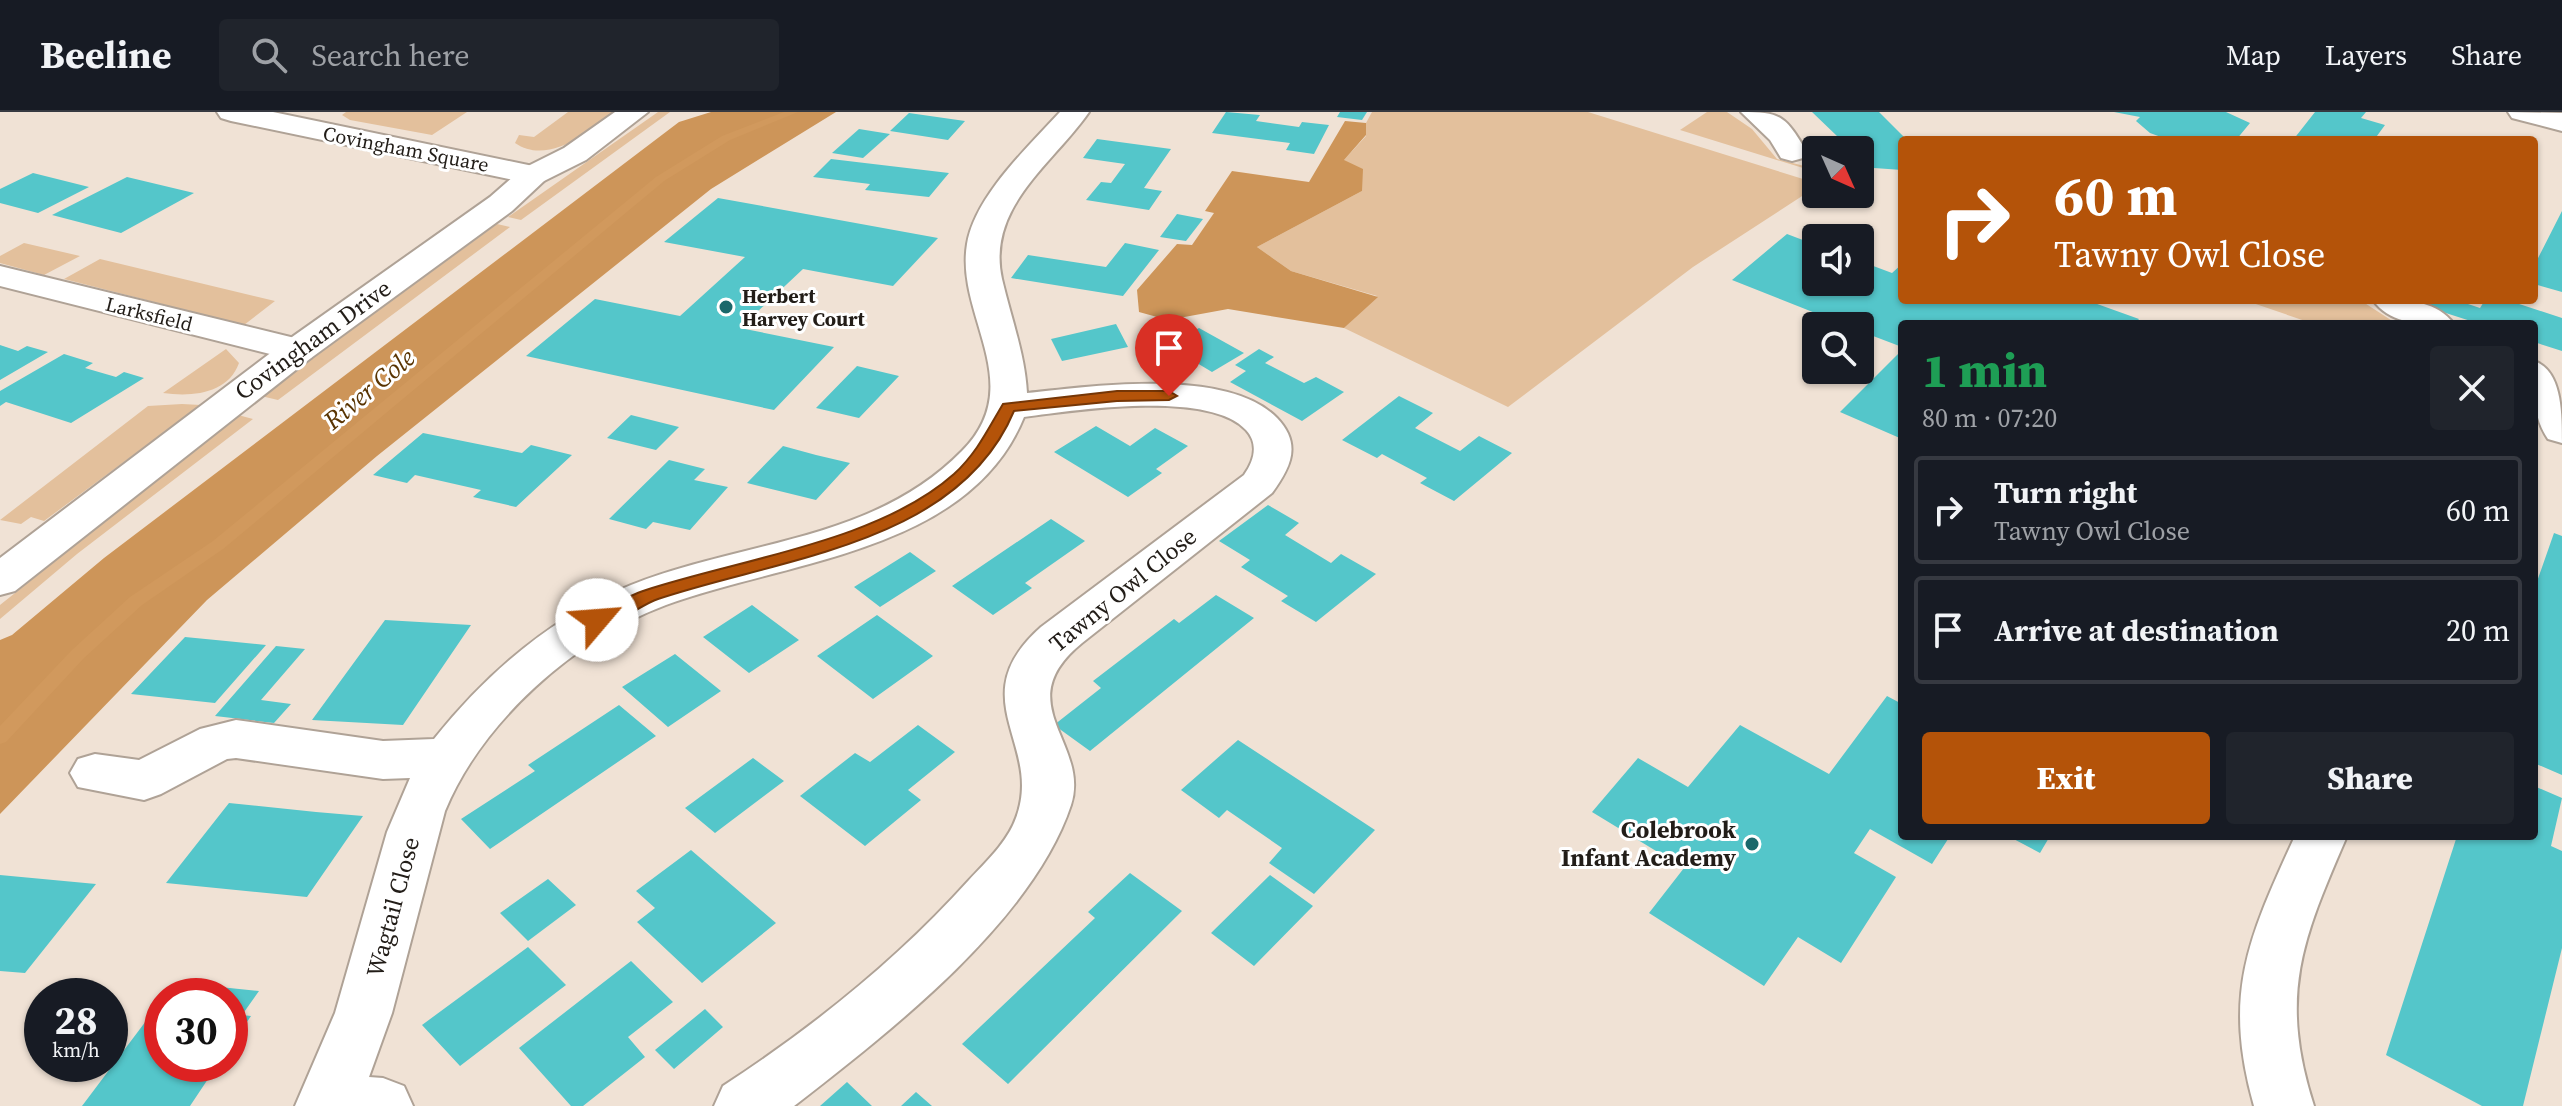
<!DOCTYPE html>
<html lang="en">
<head>
<meta charset="utf-8">
<style>
  :root { --surface:#171b24; --page:#20242c; --text:#f1f3f6; --muted:#9ea1a6; --line:#363941; --accent:#b45309 }
  body { margin:0; font-family:"Source Serif 4",serif; background:var(--page); color:var(--text); height:100vh; display:flex; flex-direction:column; font-size:30px; white-space:nowrap }
  * { box-sizing:border-box; margin:0 }
  p { font-size:26px; color:var(--muted) }
  .icon { flex:none; width:44px; height:44px; fill:none; stroke:currentColor; stroke-width:2; stroke-linecap:round; stroke-linejoin:round }
  .map { position:relative; flex:1; overflow:hidden }
  .details { position:absolute; left:1898px; top:208px; width:640px; height:520px; display:flex; flex-direction:column; background:var(--surface); border-radius:8px; box-shadow:0 2px 6px #0004 }
  .details>* { flex:none }
  .top-card { position:absolute; left:1898px; top:24px; width:640px; height:168px; border-radius:8px; box-shadow:0 2px 6px #0004; background:#b45309; color:#fff; overflow:hidden }
  .needle { width:52px; rotate:135deg }
  .controls { position:absolute; left:1802px; top:24px; display:grid; gap:16px }
  .controls a { display:grid; place-items:center; width:72px; height:72px; border-radius:8px; background:var(--surface); box-shadow:0 2px 6px #0004; font-size:40px }
  .speed { position:absolute; left:24px; top:866px; display:flex; gap:16px; font-size:40px; font-weight:700; text-align:center }
  .speed>* { display:grid; place-content:center; width:104px; height:104px; border-radius:50%; background:var(--surface); box-shadow:0 2px 6px #0004; line-height:1 }
  .speed small { font-size:20px; font-weight:400 }
  .speed .limit { border:12px solid #d22; background:#fff; color:#111 }
  .pin { position:absolute; display:grid; place-items:center; width:68px; height:68px; color:#fff; margin:-82px -34px; border-radius:50% 50% 50% 0; rotate:-45deg; box-shadow:0 0 8px #0007 }
  .pin .icon { rotate:45deg }
  .me { position:absolute; width:88px; margin:-44px; rotate:63deg; stroke-linejoin:round; filter:drop-shadow(0 0 6px #0008) }
  .turn { display:flex; align-items:center; gap:28px; height:168px; padding:0 24px; font-size:36px }
  .turn .icon { width:104px; height:104px; stroke-width:2.5 }
  .turn b { display:block; font-size:56px; line-height:68px }
  .round { display:grid; place-items:center; flex:none; width:84px; height:84px; border-radius:8px; background:var(--page) }
  .summary { display:flex; align-items:center; justify-content:space-between; height:136px; padding:0 24px }
  h1 { font-size:48px; font-weight:800; line-height:60px; color:#1e9e55 }
  .button { display:flex; gap:16px; margin-top:auto; padding:16px 24px }
  .button a { flex:1; height:92px; border-radius:8px; background:var(--accent); color:#fff; font-size:32px; font-weight:800; line-height:92px; text-align:center }
  .button a+a { background:var(--page); color:var(--text) }
  ul { padding:0; list-style:none }
  li { display:flex; align-items:center; gap:24px; height:108px; margin:0 16px 12px; padding:0 8px; border:4px solid var(--line); border-radius:8px }
  li div { flex:1 }
  li b { display:block; font-size:30px }
  li em { font-style:normal }
  header { display:flex; align-items:center; gap:48px; box-sizing:border-box; height:112px; padding:0 40px; background:var(--surface); border-bottom:2px solid var(--line) }
  header strong { font-size:38px }
  nav { display:flex; gap:44px; margin-inline-start:auto; font-size:28px }
  .search { width:560px; height:72px; background:var(--page); display:flex; align-items:center; gap:20px; box-sizing:border-box; padding:0 28px; border-radius:8px; color:var(--muted); font-size:30px }
  .map>svg:first-child { display:block }
</style>
</head>
<body>
<header>
<strong>Beeline</strong>
<div class="search"><svg class="icon" aria-label="search" viewBox="0 0 24 24"><circle cx="10" cy="10" r="6"/><path d="M15 15l6 6"/></svg>Search here</div>
<nav><a>Map</a><a>Layers</a><a>Share</a></nav>
</header>
<div class="map">
<svg width="2562" height="994" viewBox="0 0 2562 994">
  <rect width="100%" height="100%" fill="#f0e2d5"/>
  <path fill="#e3c09c" d="M346,0h121l-35,23 -82,-15 -8,-5z
    M568,0h48c-25,19 -68,54 -101,31l4,-8 15,2z
    M658,0h12l-149,108 -13,-3z
    M1372,0h216l228,71v4l-123,80 -185,140 -164,-79 33,-32 -86,-25 -34,-24 105,-56 -19,-30 23,-25v-13z
    M1707,0h20l25,17 25,30 39,10v3l-136,-42z
    M497,112l13,3 -232,173 -17,-4z
    M24,131l56,13 -36,19 -44,-12v-7z
    M100,147l175,42 -31,24 -180,-46z
    M2244,188h116l37,24h-83z
    M226,237l13,14c-11,31 -47,34 -76,30z
    M182,292l19,1 -157,116 -13,-4 -10,7 -21,-4 148,-114z
    M238,303l15,4 -176,135 -77,65v-14z"/>
  <path fill="#cd9559" d="M711,0h125l-125,77 -334,267 -170,144 -207,214v-174l12,-5 92,-77 575,-436z
    M1345,9l21,2v12l-22,25 19,9 -1,22 -105,56 34,24 87,26 -34,31 -116,-19 -60,11 -29,-8 -2,-22 40,-46 15,1 22,-32 -9,-2 27,-40 77,11z"/>
  <g fill="none" stroke-linecap="round" stroke-linejoin="round">
    <path fill="#d1995d" fill-rule="evenodd" d="M784,0h14l-68,28 -66,41 -441,368 -81,56 -58,53 -78,84 -6,2v-18l72,-76 58,-53 83,-56 443,-364 66,-41z"/>
  </g>
  <path fill="#54c6ca" d="M1226,0l34,3 -4,6 43,6 3,-5 27,3 -15,29 -28,-4 4,-7 -78,-10z
    M1340,0h27l-5,8 -25,-3z
    M1812,0h67l28,28h-5v30l-42,-3v-17h-14l-9,-14z
    M2114,0h112l24,11 -14,17h-78l3,-3 -11,-4 -14,-12 4,-4z
    M2315,0h51l-5,6 24,7 -11,15h-81z
    M909,1l56,8 -17,19 -58,-9z
    M859,17l31,5 -27,24 -31,-5z
    M1097,27l74,10 -27,39 18,3 -13,19 -63,-10 15,-18 10,1 14,-19 -42,-6z
    M831,47l118,14 -20,24 -64,-7 5,-6 -57,-7z
    M33,61l56,14 -51,26 -38,-10v-14z
    M127,65l67,16 -73,40 -69,-18z
    M718,86l220,40 -45,48 -90,-17 -63,59 94,19 -60,63 -248,-54 69,-57 85,17 65,-59 -81,-15z
    M2562,99v81l-28,-8v-18z
    M1177,102l26,5 -17,22 -26,-4z
    M1787,122l29,11v37h44v-21l32,12 10,-9v36h184l53,19 -4,5h-233v23l-42,-16v-5h-12l-116,-46z
    M1125,131l34,7 -36,46 -112,-18 17,-23 78,12z
    M2419,188h37l24,8 5,-8h22l55,18v33l-28,-9v-18h-54l-53,-17z
    M1116,212l12,23 -66,14 -11,-22z
    M1199,216l45,25 -32,19 -15,-9 -20,13 -31,-18z
    M0,233l18,6 9,-5 21,6 -48,28z
    M1259,237l15,8 -9,6 39,20 12,-6 28,15 -42,29 -72,-39 16,-11 -11,-6z
    M1902,238v89l-62,-27z
    M64,242l29,9 -8,5 31,9 8,-5 20,6 -73,45 -65,-21 -6,4v-15z
    M857,254l42,10 -40,42 -43,-10z
    M1399,284l34,17 -18,15 45,23 19,-15 33,17 -58,48 -34,-18 7,-5 -45,-24 -5,4 -35,-18z
    M631,303l48,12 -23,23 -49,-12z
    M1096,314l34,20 25,-18 33,18 -32,23 6,4 -34,24 -74,-45z
    M423,321l99,20 9,-8 41,10 -56,52 -43,-10 8,-7 -66,-15 -8,8 -34,-8z
    M783,334l33,9 34,8 -34,37 -69,-17z
    M669,348l36,9 -11,11 34,7 -38,43 -37,-8 -7,7 -37,-10z
    M1268,393l31,18 -14,12 46,28 10,-9 35,20 -60,48 -35,-21 7,-5 -47,-29 9,-7 -31,-19z
    M1051,407l34,22 -60,42 7,5 -39,27 -41,-29z
    M2554,421l8,3v239l-28,-12v-173z
    M910,440l26,19 -56,36 -26,-20z
    M1216,483l38,23 -164,133 -36,-26 47,-37 -8,-7 81,-62 5,4z
    M752,493l47,35 -50,33 -46,-36z
    M877,503l56,41 -60,43 -56,-43z
    M385,508l86,5 -68,100 -91,-5z
    M185,525l41,4 40,4 -51,58 -84,-9z
    M276,534l29,3 -44,51 30,4 -17,19 -59,-7z
    M675,542l46,37 -53,36 -46,-40z
    M1887,584l15,8v132h48l-18,28 -62,-35 -16,24 42,24 -55,86 -43,-26 -34,49 -115,-73 35,-45 -92,-56 46,-54 50,29 52,-62 89,49z
    M619,593l37,31 -166,113 -29,-30 74,-48 -7,-6z
    M918,613l37,27 -47,38 13,10 -56,46 -65,-50 55,-43 15,9z
    M1238,628l137,90 -61,64 -45,-31 13,-15 -55,-38 -8,8 -38,-28z
    M753,646l31,23 -69,52 -30,-25z
    M2534,674l28,12 -11,48 11,5v97l-39,158h-41l-96,-51 71,-219h77z
    M229,691l87,9 47,4 -56,81 -141,-14z
    M2008,724h42l-10,17z
    M691,738l85,73 -74,60 -65,-61 18,-14 -19,-17z
    M1130,761l52,38 -174,173 -46,-40 133,-126 -7,-6z
    M0,763l96,9 -71,89 -25,-2z
    M1270,763l43,31 -59,60 -43,-33z
    M548,767l28,26 -48,36 -28,-28z
    M528,835l38,38 -106,81 -38,-41z
    M631,849l42,41 -45,35 17,20 -62,49h-12l-52,-58z
    M191,872l68,7 -17,24 9,1 -21,31v-51h-49z
    M155,897l7,1v54h56l-28,42h-108z
    M705,897l18,18 -49,42 -19,-19z
    M847,970l25,24h-52z
    M916,980l16,14h-31z"/>
  <g fill="none" stroke-linecap="round" stroke-linejoin="round">
    <defs>
      <path id="minor" d="M217,0h56l260,54 11,3 4,6 -4,6 -11,3 -302,-63 -10,-3z
        M1060,0h29c-36,52 -103,95 -87,167 9,39 23,75 25,114 65,-7 201,-26 250,25 25,26 14,49 -5,75l-190,150c-75,61 9,100 -11,162 -38,115 -179,225 -273,298l-4,3h-80l9,-20c89,-58 175,-127 246,-206 17,-18 39,-39 47,-62 28,-74 -56,-119 25,-191l203,-152c10,-14 15,-31 2,-45 -37,-40 -170,-20 -222,-13 -55,136 -240,144 -358,188 -91,34 -184,116 -221,206l-53,202 -23,64 14,1 21,8 9,20h-118l40,-93 52,-181 23,-54 -27,1 -147,-21 -9,1 -66,35 -17,6 -66,-13 -8,-14 8,-14 17,-5 44,6 61,-31 36,-9 147,21 51,-2c53,-66 117,-122 197,-154 113,-45 242,-43 331,-134 67,-67 -7,-135 5,-207 8,-48 61,-97 93,-132z
        M1741,0c41,0 44,4 66,40l-4,6 -11,3 -11,-3 -11,-18z
        M2508,0l54,1v18l-50,-13z
        M0,154l311,76 5,8 -5,8 -13,3 -298,-75z
        M2373,188c28,0 62,-2 81,24 -29,0 -63,2 -81,-24z
        M2534,249c28,9 28,52 28,82l-14,-4c-16,-23 -14,-50 -14,-78z
        M2295,724h52c-44,102 -69,158 -33,270h-60c-32,-113 -5,-169 41,-270z"/>
      <path id="tertiary" d="M615,0h33l-62,48 -42,21 -32,30 -201,147 -296,233 -15,4v-37l285,-216 205,-145 32,-28 42,-21z"/>
    </defs>
    <use href="#minor" stroke="#afa296" stroke-width="4"/>
    <use href="#tertiary" stroke="#afa296" stroke-width="4"/>
    <use href="#minor" fill="#fff" fill-rule="evenodd"/>
    <use href="#tertiary" fill="#fff" fill-rule="evenodd"/>
  </g>
  <path fill="#b45309" stroke="#753606" stroke-width="2" d="M1117,279h52l8,5 -8,4 -52,1 -103,10c-56,134 -235,147 -356,188 -19,6 -47,32 -67,26l-3,-5 3,-4c18,-9 36,-20 55,-26 95,-31 233,-49 308,-116 23,-21 34,-45 49,-70z"/>
  <g fill="#1b686b" stroke="#fff" stroke-width="3">
    <circle cx="726" cy="195" r="8"/>
    <circle cx="1752" cy="732" r="8"/>
  </g>
  <g text-anchor="middle" stroke-width="6" stroke-linejoin="round" paint-order="stroke">
    <g font-size="20" fill="#221d18" stroke="#fff">
      <text transform="translate(406 37) rotate(11)" y="7">Covingham Square</text>
      <text transform="translate(149 202) rotate(14)" y="7">Larksfield</text>
    </g>
    <g font-size="20" font-weight="bold" fill="#221d18" stroke="#fff" text-anchor="start">
      <text x="742" y="191">Herbert<tspan x="742" dy="23">Harvey Court</tspan></text>
    </g>
    <g font-size="24" fill="#221d18" stroke="#fff">
      <text transform="translate(313 228) rotate(-36)" y="8">Covingham Drive</text>
      <text transform="translate(1123 478) rotate(-39)" y="8">Tawny Owl Close</text>
      <text transform="translate(393 795) rotate(-75)" y="8">Wagtail Close</text>
    </g>
    <g font-size="24" font-weight="bold" fill="#221d18" stroke="#fff" text-anchor="end">
      <text x="1736" y="726">Colebrook<tspan x="1736" dy="28">Infant Academy</tspan></text>
    </g>
    <g font-size="26" font-style="italic" fill="#593402" stroke="#fff">
      <text transform="translate(369 277) rotate(-40)" y="9">River Cole</text>
    </g>
  </g>
</svg>
<div class="controls">
<a><svg class="needle" viewBox="-14 -14 28 28"><path d="M0-13l5 13h-10z" fill="#e53935"/><path d="M0 13l5-13h-10z" fill="#9ea1a6"/></svg></a>
<a><svg class="icon" aria-label="sound" viewBox="0 0 24 24"><path d="M4 9h4l5-4v14l-5-4H4zM17 9q2 3 0 6"/></svg></a>
<a><svg class="icon" aria-label="search" viewBox="0 0 24 24"><circle cx="10" cy="10" r="6"/><path d="M15 15l6 6"/></svg></a>
</div>
<div class="speed"><div>28<small>km/h</small></div><div class="limit">30</div></div>
<div class="pin" style="left:1169px;top:284px;background:#d93025"><svg class="icon" aria-label="arrive" viewBox="0 0 24 24"><path d="M6 21V4h12l-3 4 3 4H6"/></svg></div>
<svg class="me" style="left:597px;top:508px" viewBox="-20 -20 40 40"><circle r="19" fill="#fff"/><path d="M0-13L10 11 0 6-10 11z" fill="#b45309"/></svg>
<div class="top-card">
<div class="turn"><svg class="icon" aria-label="right" viewBox="0 0 24 24"><path d="M7 20v-9h11M14 6l5 5-5 5"/></svg><div><b>60 m</b>Tawny Owl Close</div></div>
</div>
<section class="details">
<div class="summary"><div><h1>1 min</h1><p>80 m · 07:20</p></div><a class="round"><svg class="icon" aria-label="close" viewBox="0 0 24 24"><path d="M6 6l12 12M18 6L6 18"/></svg></a></div>
<ul>
<li><svg class="icon" aria-label="right" viewBox="0 0 24 24"><path d="M7 20v-9h11M14 6l5 5-5 5"/></svg><div><b>Turn right</b><p>Tawny Owl Close</p></div><em>60 m</em></li>
<li><svg class="icon" aria-label="arrive" viewBox="0 0 24 24"><path d="M6 21V4h12l-3 4 3 4H6"/></svg><div><b>Arrive at destination</b></div><em>20 m</em></li>
</ul>
<div class="button"><a>Exit</a><a>Share</a></div>
</section>
</div>
</body>
</html>
